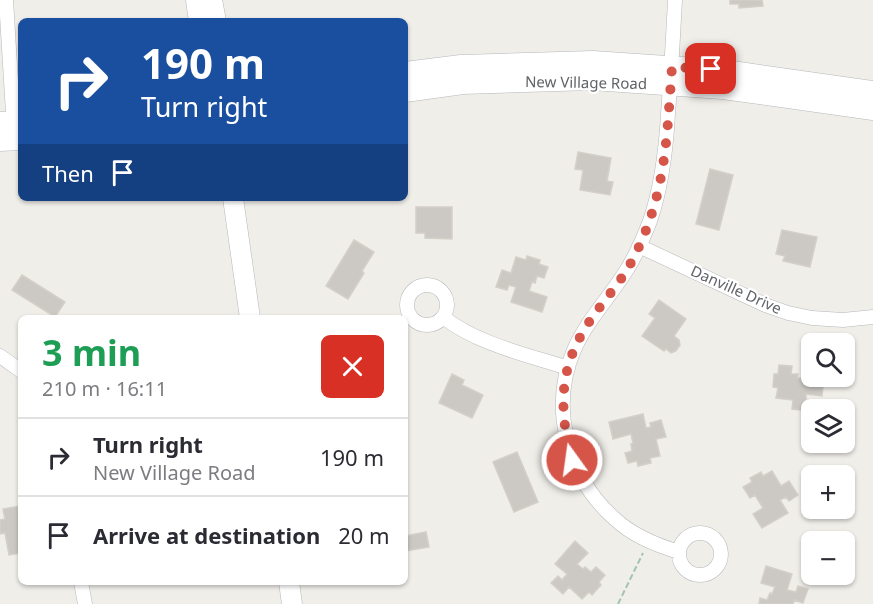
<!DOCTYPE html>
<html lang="en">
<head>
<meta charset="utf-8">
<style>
  :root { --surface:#fff; --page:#f2f2f3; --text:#2b2b33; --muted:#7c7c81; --line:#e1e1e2 }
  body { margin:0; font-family:"Noto Sans",sans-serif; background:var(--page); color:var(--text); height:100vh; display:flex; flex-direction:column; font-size:22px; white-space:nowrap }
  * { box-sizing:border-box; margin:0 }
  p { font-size:20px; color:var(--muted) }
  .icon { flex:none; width:33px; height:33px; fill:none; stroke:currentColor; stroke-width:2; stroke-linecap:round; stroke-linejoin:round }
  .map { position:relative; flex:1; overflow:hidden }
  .sheet { position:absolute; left:18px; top:315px; width:390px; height:270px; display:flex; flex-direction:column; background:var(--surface); border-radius:9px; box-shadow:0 2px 4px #0004 }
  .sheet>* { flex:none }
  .banner { position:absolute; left:18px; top:18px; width:390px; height:183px; border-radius:9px; box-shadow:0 2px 4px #0004; background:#1a4fa0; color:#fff; overflow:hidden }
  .buttons { position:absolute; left:801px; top:333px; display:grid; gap:12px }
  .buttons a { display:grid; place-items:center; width:54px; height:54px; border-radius:9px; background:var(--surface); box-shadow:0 2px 4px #0004; font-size:30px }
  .pin { position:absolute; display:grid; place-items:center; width:51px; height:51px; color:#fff; margin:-26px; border-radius:12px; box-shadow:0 3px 9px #0006 }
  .me { position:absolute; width:66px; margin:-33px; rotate:346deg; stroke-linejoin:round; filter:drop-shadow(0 0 4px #0008) }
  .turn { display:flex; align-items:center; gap:21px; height:126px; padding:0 24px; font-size:27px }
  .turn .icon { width:78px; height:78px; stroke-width:2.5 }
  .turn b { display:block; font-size:42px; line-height:51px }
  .then { display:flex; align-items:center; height:57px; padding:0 24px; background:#0003; gap:12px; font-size:22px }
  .round { display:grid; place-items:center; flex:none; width:63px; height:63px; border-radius:9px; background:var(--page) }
  .overview { display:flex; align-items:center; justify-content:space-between; height:102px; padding:0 24px }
  h1 { font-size:36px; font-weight:700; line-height:45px; color:#1e9e55 }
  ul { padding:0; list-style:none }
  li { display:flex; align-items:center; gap:18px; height:78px; padding:0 24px; border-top:2px solid var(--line) }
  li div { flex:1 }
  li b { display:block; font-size:22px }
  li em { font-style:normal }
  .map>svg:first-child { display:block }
</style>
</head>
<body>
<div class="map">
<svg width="873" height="604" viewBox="0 0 873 604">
  <rect width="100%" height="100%" fill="#f0eee9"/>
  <path fill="#ccc9c5" stroke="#d4d0c8" stroke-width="1.5" d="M730,0h32l1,6 -24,2v-4h-9z
    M578,152l33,6 -4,23 6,1 -3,13 -30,-5 3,-20 -8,-1z
    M710,169l23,6 -14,55 -23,-6z
    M416,207h36v32l-27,-1v-5h-9z
    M782,230l35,7 -7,30 -27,-6 2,-5 -9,-2z
    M354,240l20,12 -12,19 2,2 -16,26 -22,-13z
    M527,256l13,4 -1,4 9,3 -4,11 -7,-2 -2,7 -3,-1 -3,9 18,6 -5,15 -31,-10 5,-15 -7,-2 -2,5 -11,-3 6,-17 9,3 5,-16 10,3z
    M22,275l43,27 -10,15 -43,-27z
    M659,300l27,19 -12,17 5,4 1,5 -4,6 -5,2 -5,-4 -2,2 -22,-15 13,-18 -6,-4z
    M808,358l4,1v17h12l-2,20 -16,-2v6h4l-1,11 -17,-2 1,-9 -17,-2 2,-10 -5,-1 1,-13h4l1,-9 13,1 -1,8h7l-1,4h9z
    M452,374l12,6 -2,5 21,10 -11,23 -33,-15z
    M643,414l3,14 5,-1 -1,-4 11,-3 5,17 -10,2 4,17 -10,2 1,5 -13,3 -1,-5 -9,2 -3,-10 7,-2 -1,-7 2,-1 -2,-9 -18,5 -4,-17z
    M517,452l21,50 -24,10 -21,-50z
    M772,471l9,15 8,-5 9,14 -9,6 -3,-4 -6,3 8,13 -26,15 -9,-14 10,-6 -8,-13 -5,3 -7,-11 9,-5 -2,-4 11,-6 2,4z
    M21,506v47l-12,2 -4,-22 -5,1v-14l5,-1 -2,-10z
    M426,532l3,15 -24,4v-15z
    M575,541l13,12 -11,11 6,5 2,-2 6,5 5,-5 9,8 -6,7 2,3 -9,10 -3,-3 -7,7 -13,-12 -6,7 -12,-11 7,-7 4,4 5,-6 -12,-10z
    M766,566l26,8 -5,16 9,2 2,-6 10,3 -5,14 -9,-3 -1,4h-34l1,-6 7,2 3,-7 2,1 3,-7 -14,-4z"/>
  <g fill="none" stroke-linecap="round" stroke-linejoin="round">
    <defs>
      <path id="street" d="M6,0l8,129
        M675,0c-2,38 -4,76 -7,114 -2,36 -6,72 -18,107 -7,18 -15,37 -26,53 -16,25 -38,48 -50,76 -25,58 -6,128 41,169 18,17 41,26 64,33
        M639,246l126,59 23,8 24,5 31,2 30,-3
        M407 305a20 20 0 1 1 40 0a20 20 0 1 1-40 0Z
        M443,317c34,27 85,38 125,51
        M0,356l21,15
        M679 554a21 21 0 1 1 42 0a21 21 0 1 1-42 0Z
        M81,582l4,22"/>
      <path id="secondary" d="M196,0l3,21
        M212,0l4,21
        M405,72l56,-7 132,-4 132,9 148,21
        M405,92l58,-8 129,-4 131,9 150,21
        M0,122l21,-1
        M0,141l21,-1
        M233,198l17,120
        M289,582l3,22"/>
    </defs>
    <use href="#street" stroke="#b6b8bb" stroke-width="15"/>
    <use href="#secondary" stroke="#b5b7bb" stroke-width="21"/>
    <path stroke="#a2c4ad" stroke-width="2" stroke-dasharray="6 3" stroke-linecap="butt" d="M618,604l25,-51"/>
    <use href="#street" stroke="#fff" stroke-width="14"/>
    <use href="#secondary" stroke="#fff" stroke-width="20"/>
  </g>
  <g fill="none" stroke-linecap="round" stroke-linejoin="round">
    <path stroke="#d65549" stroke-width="10" stroke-dasharray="0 18" d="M572,460c-12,-45 -14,-86 11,-128 12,-21 29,-39 42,-59 10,-16 19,-36 25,-54 17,-49 18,-101 22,-152l39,2"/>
  </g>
  <g text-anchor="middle" stroke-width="4.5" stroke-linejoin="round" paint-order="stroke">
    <g font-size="15" fill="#606367" stroke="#fff">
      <text transform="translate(586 83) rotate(1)" y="5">New Village Road</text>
      <text transform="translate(736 290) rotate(24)" y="5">Danville Drive</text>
    </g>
  </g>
</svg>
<div class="buttons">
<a><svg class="icon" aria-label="search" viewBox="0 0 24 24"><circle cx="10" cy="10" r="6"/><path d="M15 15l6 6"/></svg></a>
<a><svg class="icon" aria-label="layers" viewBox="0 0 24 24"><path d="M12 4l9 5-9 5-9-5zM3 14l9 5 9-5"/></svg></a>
<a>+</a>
<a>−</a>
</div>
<div class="pin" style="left:711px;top:69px;background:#d93025"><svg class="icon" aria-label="arrive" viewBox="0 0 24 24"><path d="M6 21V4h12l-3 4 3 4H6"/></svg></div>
<svg class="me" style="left:572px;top:460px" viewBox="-20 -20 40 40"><circle r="17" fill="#d65549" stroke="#fff" stroke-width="3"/><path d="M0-11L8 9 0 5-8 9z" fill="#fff"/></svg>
<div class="banner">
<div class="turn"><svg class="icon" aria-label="right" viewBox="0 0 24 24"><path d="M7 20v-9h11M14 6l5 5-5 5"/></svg><div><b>190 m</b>Turn right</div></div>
<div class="then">Then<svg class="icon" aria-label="arrive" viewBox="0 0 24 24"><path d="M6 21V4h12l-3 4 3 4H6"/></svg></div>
</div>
<section class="sheet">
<div class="overview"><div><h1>3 min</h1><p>210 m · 16:11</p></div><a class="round" style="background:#d93025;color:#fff"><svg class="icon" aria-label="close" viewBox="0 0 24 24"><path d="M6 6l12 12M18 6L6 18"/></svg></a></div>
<ul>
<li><svg class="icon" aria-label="right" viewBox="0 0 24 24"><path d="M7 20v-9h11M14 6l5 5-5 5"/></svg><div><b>Turn right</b><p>New Village Road</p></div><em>190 m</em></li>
<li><svg class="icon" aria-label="arrive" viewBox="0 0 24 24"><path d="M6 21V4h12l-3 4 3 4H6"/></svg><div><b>Arrive at destination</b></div><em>20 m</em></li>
</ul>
</section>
</div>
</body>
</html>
